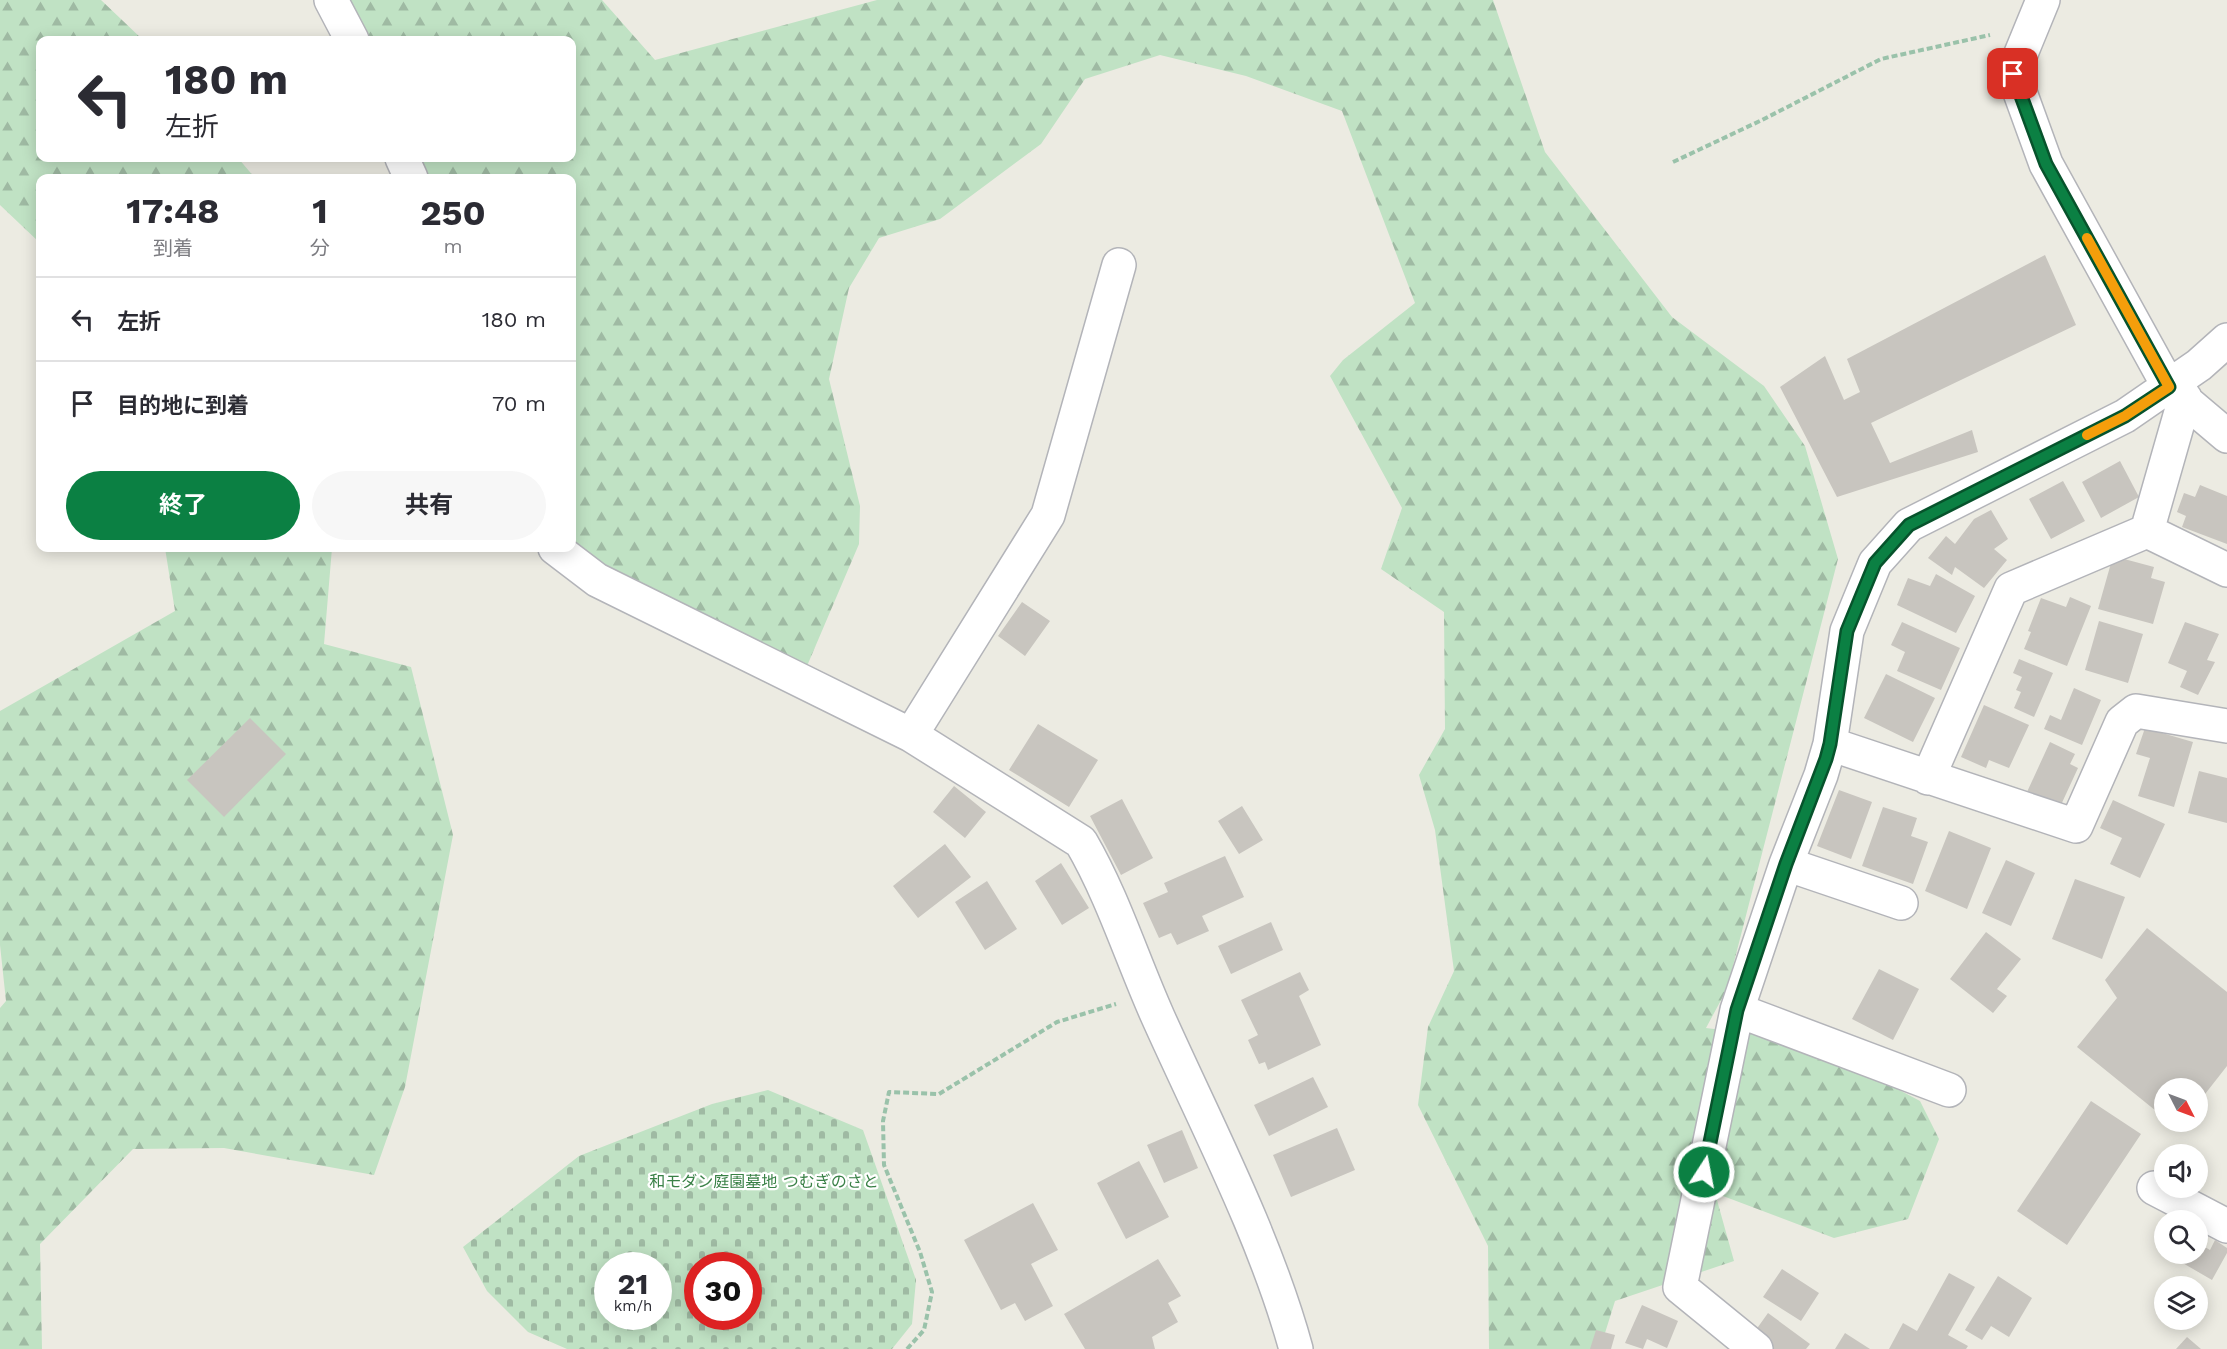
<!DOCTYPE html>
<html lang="ja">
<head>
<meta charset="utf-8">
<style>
  :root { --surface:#fff; --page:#f7f7f7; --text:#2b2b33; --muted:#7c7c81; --line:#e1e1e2; --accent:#0b8043 }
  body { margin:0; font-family:"Work Sans","Noto Sans JP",sans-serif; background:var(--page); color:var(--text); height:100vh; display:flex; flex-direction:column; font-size:22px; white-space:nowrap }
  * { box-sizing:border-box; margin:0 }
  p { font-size:20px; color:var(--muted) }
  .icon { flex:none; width:33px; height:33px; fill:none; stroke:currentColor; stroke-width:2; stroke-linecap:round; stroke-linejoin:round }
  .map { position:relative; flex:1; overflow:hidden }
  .sheet { position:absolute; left:36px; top:174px; width:540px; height:378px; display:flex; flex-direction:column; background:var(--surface); border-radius:12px; box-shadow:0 3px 15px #0003 }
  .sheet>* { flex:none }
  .guide { position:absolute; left:36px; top:36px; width:540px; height:126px; border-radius:12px; box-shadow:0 3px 15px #0003; background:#fff; color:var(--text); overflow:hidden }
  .needle { width:39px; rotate:132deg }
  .buttons { position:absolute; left:2154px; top:1078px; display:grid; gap:12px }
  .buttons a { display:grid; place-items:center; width:54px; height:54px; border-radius:50%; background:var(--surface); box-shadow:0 3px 15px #0003; font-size:30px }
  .speed { position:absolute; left:594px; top:1252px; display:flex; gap:12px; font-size:30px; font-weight:700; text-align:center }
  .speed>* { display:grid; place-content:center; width:78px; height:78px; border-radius:50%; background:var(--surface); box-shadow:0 3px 15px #0003; line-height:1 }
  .speed small { font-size:15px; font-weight:400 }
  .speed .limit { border:9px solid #d22; background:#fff; color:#111 }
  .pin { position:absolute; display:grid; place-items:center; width:51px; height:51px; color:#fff; margin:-26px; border-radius:12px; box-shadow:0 3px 9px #0006 }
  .me { position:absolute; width:66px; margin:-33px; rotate:11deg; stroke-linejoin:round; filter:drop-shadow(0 0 4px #0008) }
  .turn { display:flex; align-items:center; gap:21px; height:126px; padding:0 30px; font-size:27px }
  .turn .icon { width:78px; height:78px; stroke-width:2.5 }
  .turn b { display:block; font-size:42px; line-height:51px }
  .eta { display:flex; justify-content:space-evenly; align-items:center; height:102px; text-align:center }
  .eta b { font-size:36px; font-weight:700; line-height:42px }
  .action { display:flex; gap:12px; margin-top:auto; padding:12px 30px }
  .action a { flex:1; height:69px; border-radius:36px; background:var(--accent); color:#fff; font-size:24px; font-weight:700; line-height:69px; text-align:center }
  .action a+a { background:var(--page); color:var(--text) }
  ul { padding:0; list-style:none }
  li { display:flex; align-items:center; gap:18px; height:84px; padding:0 30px; border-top:2px solid var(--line) }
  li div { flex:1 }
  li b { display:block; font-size:22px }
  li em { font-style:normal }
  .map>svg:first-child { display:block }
</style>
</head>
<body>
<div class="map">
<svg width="2227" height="1349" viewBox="0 0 2227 1349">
  <defs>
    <pattern id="forest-firs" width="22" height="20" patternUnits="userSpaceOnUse" patternTransform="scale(1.5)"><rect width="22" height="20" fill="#c0e2c4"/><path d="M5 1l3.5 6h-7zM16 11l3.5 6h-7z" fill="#9fbaa3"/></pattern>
    <pattern id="cemetery-stones" width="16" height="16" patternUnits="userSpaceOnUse" patternTransform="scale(1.5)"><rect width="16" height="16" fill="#c0e2c4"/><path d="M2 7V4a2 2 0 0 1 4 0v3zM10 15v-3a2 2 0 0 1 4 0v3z" fill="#9fbaa3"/></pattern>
  </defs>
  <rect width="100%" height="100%" fill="#ecebe2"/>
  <path fill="url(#forest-firs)" d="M0,0h101l42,40h-103v118h198l17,20h-215v65l-40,-38z
    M329,0h273l53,60 222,-60h616l52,152 127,165 92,69 41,60 33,113 -111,430 -21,39 79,10 86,37 49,26 19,38 -31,80 -74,19 -119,-45 19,68 -119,40 -15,48h-111l-1,-103 -70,-141 10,-78 26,-56 -19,-141 -16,-55 26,-46 -1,-117 -63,-43 21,-61 -72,-132 13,-16 72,-57 -73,-192 -96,-35 -86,-21 -75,24 -44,65 -101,75 -61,19 -30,50 -20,91 31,127 -1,38 -52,122 -249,-117 14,-1v-370h-163l-9,-20h172v-118h-225z
    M165,548h167l-8,96 87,23 42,168 -48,252 -31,88 -150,-27 -91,1 -93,95 2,105h-42v-341l6,-7 -6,-56v-234l175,-100z"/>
  <path fill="url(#cemetery-stones)" fill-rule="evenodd" d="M768,1090l95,40 53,150 -4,44 -20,25h-325l-39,-17 -41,-41 -24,-44 116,-91 133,-52zM608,1266h50v51h-50zM698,1266h50v51h-50z"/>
  <path fill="#c8c5bf" d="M2045,255l31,70 -205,98 19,40 82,-33 6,22 -141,45 -57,-110 45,-31 19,44 16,-8 -13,-33z
    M2120,461l19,36 -38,21 -19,-36z
    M2063,481l22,40 -34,18 -22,-40z
    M2200,485l27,11v48l-45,-17 4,-11 -9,-4 7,-19 11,4z
    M1991,510l17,29 -14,10 13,11 -23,28 -29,-21 -3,8 -24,-17 18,-22 9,8 19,-25z
    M2113,556l41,11 -3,11 14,4 -12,42 -55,-15z
    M1936,574l39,22 -19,37 -59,-28 11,-27 22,8z
    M2070,597l21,9 -24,60 -43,-17 7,-17 -3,-1 13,-33 25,9z
    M1022,602l28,19 -25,35 -27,-20z
    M2099,621l44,13 -15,49 -43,-13z
    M1902,622l58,26 -19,42 -44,-19 8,-19 -14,-7z
    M2185,622l34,12 -12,26 8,2 -17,33 -18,-8 7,-16 -19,-8z
    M2019,659l34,14 -19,44 -20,-9 7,-16 -5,-2 6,-13 -9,-4z
    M1886,674l49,24 -22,44 -49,-24z
    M2074,688l27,12 -19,45 -38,-16 6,-14 11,5z
    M1984,705l45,20 -20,43 -20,-8 -3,8 -25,-11z
    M250,718l36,36 -62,63 -37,-37z
    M1038,724l60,36 -29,47 -60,-37z
    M2145,728l48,14 -19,65 -36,-11 12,-38 -14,-4z
    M2050,742l25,12 -5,10 8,4 -18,39 -33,-15z
    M2199,771l28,7v45l-39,-10z
    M954,786l32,26 -21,26 -32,-26z
    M1839,790l33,12 -21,57 -34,-13z
    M1122,799l31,59 -32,17 -31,-59z
    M2113,800l52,24 -25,54 -30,-14 12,-26 -22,-10z
    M1242,806l21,34 -24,14 -21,-33z
    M1883,807l34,11 -6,18 17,6 -15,42 -51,-18z
    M1949,831l42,17 -24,61 -42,-18z
    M945,844l26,33 -53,41 -25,-32z
    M1225,856l19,41 -42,19 7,15 -32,14 -6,-12 -12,5 -16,-35 25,-11 -4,-9z
    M2006,860l29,13 -24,53 -29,-13z
    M1061,863l28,45 -27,17 -27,-44z
    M2075,879l50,18 -23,62 -50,-20z
    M987,881l30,48 -32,21 -30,-48z
    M1271,922l12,28 -52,24 -13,-28z
    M2147,928l80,64v74l-29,37v-14h-34v22l-3,4 -84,-68 40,-49 -12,-18z
    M1986,932l35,27 -24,30 10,7 -14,17 -43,-34z
    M1879,969l40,20 -26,51 -41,-21z
    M1300,972l9,18 -10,6 22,49 -53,25 -3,-8 -6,2 -11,-24 10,-5 -17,-35z
    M1313,1077l15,30 -59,29 -15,-31z
    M2091,1101l50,33 -74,111 -50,-34z
    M1337,1128l18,42 -64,27 -18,-42z
    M1182,1130l16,38 -34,15 -17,-38z
    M1139,1161l30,56 -43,22 -29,-56z
    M1033,1203l25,47 -27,14 22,42 -28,15 -10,-18 -14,7 -37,-70z
    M2215,1240l12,8v5l-15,27 -31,-18 5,-8h12v-11l12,7z
    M1158,1259l23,37 -13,7 10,19 -26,15 3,12h-70l-21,-35z
    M1782,1269l37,24 -18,28 -38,-24z
    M1949,1273l26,14 -27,48 20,11 -2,3h-77l14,-26 14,8z
    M1998,1276l34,22 -23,39 -18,-11 -9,14 -17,-10z
    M1642,1305l36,16 -11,27 -20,-9 -4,10 -18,-6z
    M1768,1313l42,31 -4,5h-32l-21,-15z
    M1596,1330l19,5 -4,14h-21z
    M1845,1333l25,16h-35z
    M2187,1337l14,12h-25z"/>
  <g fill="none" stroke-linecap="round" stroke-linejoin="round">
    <defs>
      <path id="minor" d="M331,0l21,40
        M2043,0l-30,73 33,91 123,223 58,49
        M402,158l9,20
        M2185,398l-38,133 80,39
        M555,548l42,32 314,155 170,107c32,55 51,117 77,175 48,107 107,219 138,332
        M911,735l137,-220 71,-250
        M1830,744l246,82 46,-104 14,-11 91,15
        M1928,778l83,-189 136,-58
        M1786,864l115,39
        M1737,1010l212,80
        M2154,1188l73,38
        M1756,1349l-76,-62 57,-277 49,-146 35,-89 9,-31 17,-113 28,-68 34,-38 216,-109 74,-51 28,-25"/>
    </defs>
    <use href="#minor" stroke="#b3b4b9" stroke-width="36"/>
    <path stroke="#9ac2aa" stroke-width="4" stroke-dasharray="6 3" stroke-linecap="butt" d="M1673,162l89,-42 119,-61 109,-24
      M907,1349l17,-19 8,-38 -12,-40 -36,-87 -1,-44 6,-29 50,2 118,-72 59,-18"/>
    <use href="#minor" stroke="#fff" stroke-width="33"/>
  </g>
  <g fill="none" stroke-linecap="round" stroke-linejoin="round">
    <defs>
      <path id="route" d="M1704,1172l33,-162 49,-146 40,-105 4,-15 17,-113 28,-68 34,-38 216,-109 44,-29 -123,-223 -33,-90"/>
    </defs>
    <use href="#route" stroke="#07532c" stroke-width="15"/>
    <use href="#route" stroke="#0b8043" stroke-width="10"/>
    <path stroke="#f59e0b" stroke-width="10" d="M2087,238l82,149 -44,29 -38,19"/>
  </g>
  <g text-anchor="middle" stroke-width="4.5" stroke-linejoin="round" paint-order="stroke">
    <g font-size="16" fill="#3a8147" stroke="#fff">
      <text x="764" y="1187">和モダン庭園墓地 つむぎのさと</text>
    </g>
  </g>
</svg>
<div class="buttons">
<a><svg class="needle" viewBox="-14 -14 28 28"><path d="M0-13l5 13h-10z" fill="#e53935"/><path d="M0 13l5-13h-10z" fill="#7c7c81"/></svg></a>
<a><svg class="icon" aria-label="sound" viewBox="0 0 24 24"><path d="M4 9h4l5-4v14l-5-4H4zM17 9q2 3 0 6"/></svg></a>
<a><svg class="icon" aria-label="search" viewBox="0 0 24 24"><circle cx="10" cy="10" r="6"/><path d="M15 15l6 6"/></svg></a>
<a><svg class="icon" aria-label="layers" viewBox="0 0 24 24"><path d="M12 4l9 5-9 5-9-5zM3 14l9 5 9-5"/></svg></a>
</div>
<div class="speed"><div>21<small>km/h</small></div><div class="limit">30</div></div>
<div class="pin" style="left:2013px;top:74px;background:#d93025"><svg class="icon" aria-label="arrive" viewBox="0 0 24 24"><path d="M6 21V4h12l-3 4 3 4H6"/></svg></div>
<svg class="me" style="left:1704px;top:1172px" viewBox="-20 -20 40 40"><circle r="17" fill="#0b8043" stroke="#fff" stroke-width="3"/><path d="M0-11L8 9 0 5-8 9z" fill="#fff"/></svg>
<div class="guide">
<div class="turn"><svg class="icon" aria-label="left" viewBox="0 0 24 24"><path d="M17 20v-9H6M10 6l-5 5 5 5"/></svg><div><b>180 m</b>左折</div></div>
</div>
<section class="sheet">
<div class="eta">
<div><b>17:48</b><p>到着</p></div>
<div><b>1</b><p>分</p></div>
<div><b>250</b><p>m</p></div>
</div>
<ul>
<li><svg class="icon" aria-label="left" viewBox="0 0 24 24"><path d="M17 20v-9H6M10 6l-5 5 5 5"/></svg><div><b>左折</b></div><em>180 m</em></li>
<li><svg class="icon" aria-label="arrive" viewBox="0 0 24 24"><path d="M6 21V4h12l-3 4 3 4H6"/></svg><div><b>目的地に到着</b></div><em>70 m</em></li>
</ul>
<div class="action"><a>終了</a><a>共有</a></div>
</section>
</div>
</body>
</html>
